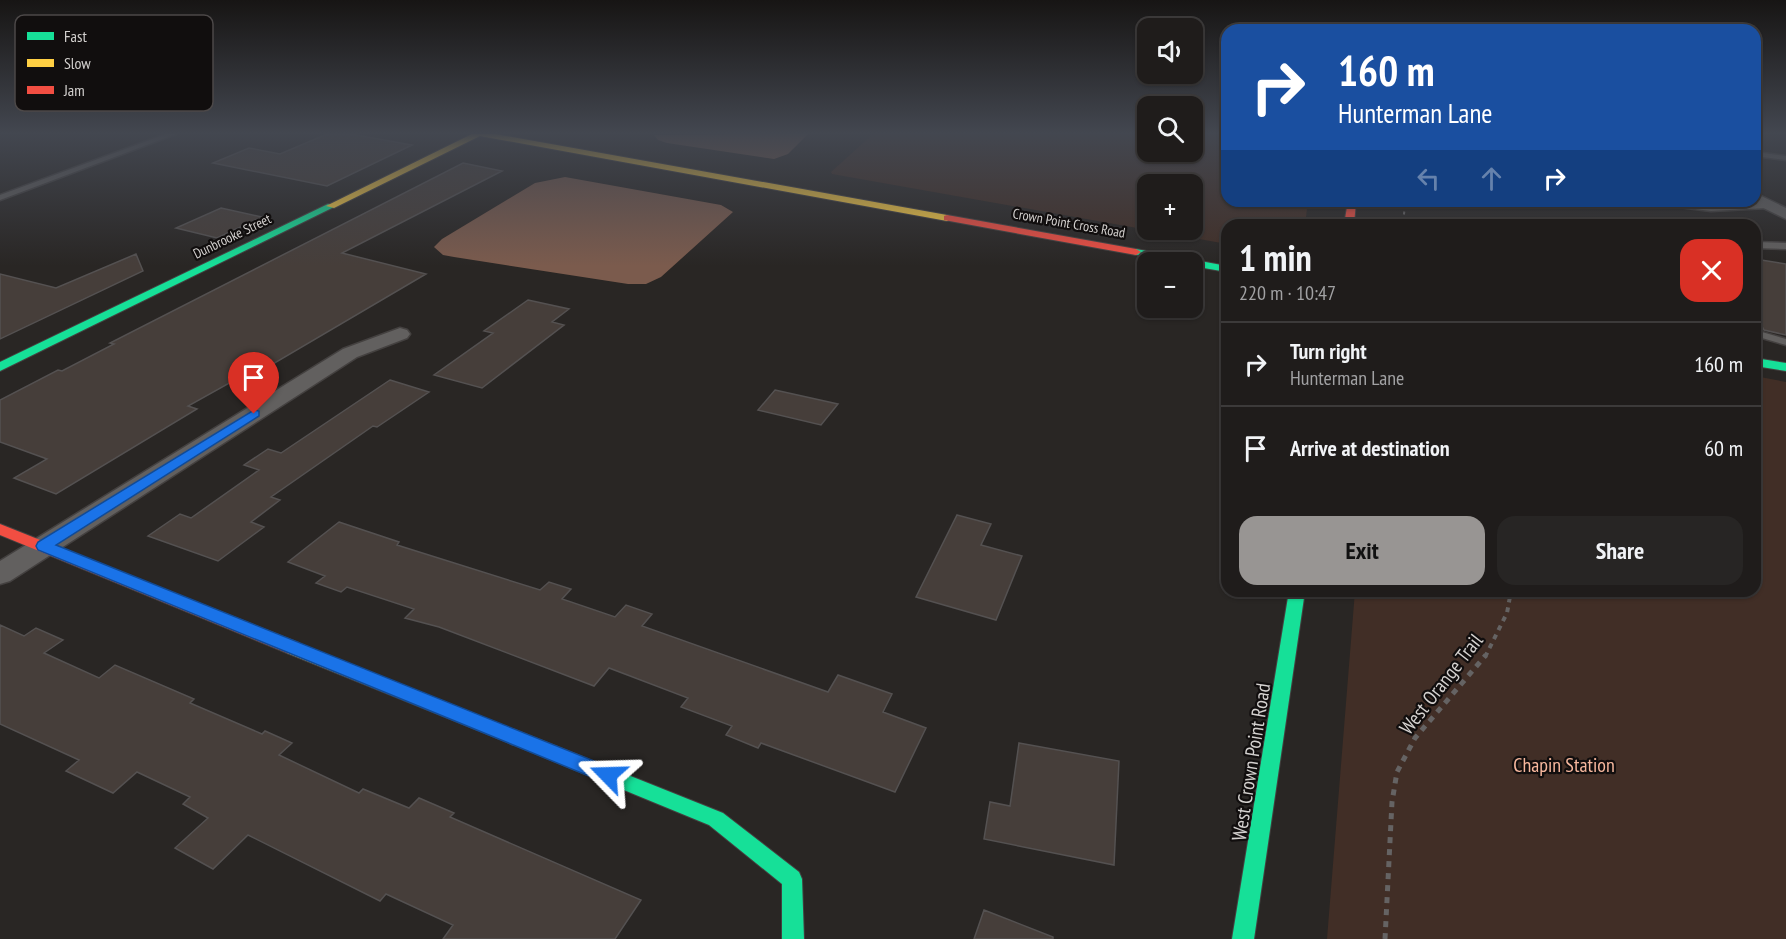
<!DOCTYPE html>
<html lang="en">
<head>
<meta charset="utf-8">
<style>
  :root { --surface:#1f1c1b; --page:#272524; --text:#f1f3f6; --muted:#a1a1a3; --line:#3c3a3a; --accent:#989593 }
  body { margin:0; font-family:"PT Sans Narrow",sans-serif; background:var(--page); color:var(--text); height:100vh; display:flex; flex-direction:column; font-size:22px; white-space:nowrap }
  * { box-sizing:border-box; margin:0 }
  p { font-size:20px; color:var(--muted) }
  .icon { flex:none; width:33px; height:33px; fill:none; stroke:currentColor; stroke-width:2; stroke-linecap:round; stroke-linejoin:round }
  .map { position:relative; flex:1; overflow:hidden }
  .side { position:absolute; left:1221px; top:219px; width:540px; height:378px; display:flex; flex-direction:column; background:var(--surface); border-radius:18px; box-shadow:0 2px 4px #0004,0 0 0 2px var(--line) }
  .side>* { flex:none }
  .hud { position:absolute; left:1221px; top:24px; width:540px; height:183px; border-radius:18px; box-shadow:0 2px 4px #0004,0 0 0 2px var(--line); background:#1a4fa0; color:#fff; overflow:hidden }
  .controls { position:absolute; left:1137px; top:18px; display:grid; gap:12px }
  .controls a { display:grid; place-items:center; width:66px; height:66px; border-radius:12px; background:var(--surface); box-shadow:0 2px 4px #0004,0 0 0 2px var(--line); font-size:30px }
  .pin { position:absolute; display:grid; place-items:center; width:51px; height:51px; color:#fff; margin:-62px -26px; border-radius:50% 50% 50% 0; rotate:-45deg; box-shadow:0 0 6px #0007 }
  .pin .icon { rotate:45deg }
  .me { position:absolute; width:66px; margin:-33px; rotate:292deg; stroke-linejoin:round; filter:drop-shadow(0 0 4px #0008) }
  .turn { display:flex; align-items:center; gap:21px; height:126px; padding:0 18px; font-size:27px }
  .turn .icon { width:78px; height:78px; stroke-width:2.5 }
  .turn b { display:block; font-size:42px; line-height:51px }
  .lanes { display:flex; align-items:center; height:57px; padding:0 18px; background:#0003; justify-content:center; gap:30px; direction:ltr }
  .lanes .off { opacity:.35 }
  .round { display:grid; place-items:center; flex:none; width:63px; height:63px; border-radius:18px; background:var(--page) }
  .overview { display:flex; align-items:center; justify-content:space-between; height:102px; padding:0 18px }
  h1 { font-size:36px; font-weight:800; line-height:45px }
  .cta { display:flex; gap:12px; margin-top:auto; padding:12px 18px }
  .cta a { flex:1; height:69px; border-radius:18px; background:var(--accent); color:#111; font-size:24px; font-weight:800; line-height:69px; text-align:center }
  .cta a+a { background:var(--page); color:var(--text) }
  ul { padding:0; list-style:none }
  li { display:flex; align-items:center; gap:18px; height:84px; padding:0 18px; border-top:2px solid var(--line) }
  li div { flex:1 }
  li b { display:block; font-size:22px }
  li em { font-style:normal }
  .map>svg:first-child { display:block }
</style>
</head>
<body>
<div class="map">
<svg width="1786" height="939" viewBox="0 0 1786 939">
  <rect width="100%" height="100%" fill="#292624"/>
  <path fill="#412e26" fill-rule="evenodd" d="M873,134h274l1,18h44l1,-18h34v67h81l-3,24h-78v19l-395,-70 -1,-2zM1148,184h44v46h-44z
    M1755,376l31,6v557h-459l28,-348h400z"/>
  <path fill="#7b5b4d" d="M808,134l-20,20 -14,5 -107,-16 -9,-3 -4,-5z
    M565,177l156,28 12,7 -72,65 -15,7h-18l-174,-27 -11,-2 -9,-8 8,-8 93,-56z"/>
  <path fill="#463e3a" stroke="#545151" stroke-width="1.5" d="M327,134h24l61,11 -85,41 -114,-23 36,-15 31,6z
    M463,163l39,8 -160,82 84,21 -153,90 -6,-2 -79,44 9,3 -141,85 -42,-16 33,-19 -47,-17v-42l58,-30 4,1 52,-27 -4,-1z
    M221,208l41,9 -45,21 -41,-10z
    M136,254l7,17 -143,68v-65l56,14z
    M1755,259l31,5v71l-22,-5 -9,-17z
    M528,300l41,9 -17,13 12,3 -82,63 -48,-13 59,-42 -9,-2z
    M390,380l39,12 -52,35 -4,-1 -102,71 9,3 -29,22 13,5 -46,34 -70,-25 32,-22 11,4 68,-48 -15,-5 24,-16 13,4z
    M775,390l63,14 -17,21 -63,-15z
    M957,515l34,9 -10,21 41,11 -26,64 -80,-23z
    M339,522l60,20 -2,3 143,45 9,-8 22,7 -9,10 53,18 11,-12 26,9 -10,12 186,66 10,-17 54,19 -9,18 43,16 -31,64 -134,-49 -3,5 -32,-13 6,-9 -51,-19 7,-9 -79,-30 -15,18 -155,-59 -34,-9 9,-9 -67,-22 -6,5 -25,-9 9,-7 -37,-14z
    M0,625l24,11 12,-8 27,12 -19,13 55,25 16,-13 79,34 -4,4 72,31 3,-3 27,12 -13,12 80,38 4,-4 46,19 10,-10 35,15 -4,4 191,83 -26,39h-172l10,-14 -67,-31 -6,7 -132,-66 -35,34 -38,-21 33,-30 -25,-14 7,-7 -53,-25 -24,21 -47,-22 13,-11 -79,-36z
    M1019,743l100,18 -5,104 -130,-26 6,-37 20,4z
    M984,910l69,27v2h-79z"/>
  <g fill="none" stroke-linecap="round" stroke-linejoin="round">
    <defs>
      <path id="lane" d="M166,134h10l-176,66v-5z
        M1755,152l31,4v4l-31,-4z
        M1643,201h23l45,6 56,-3 4,2 -4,2 -56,3 -64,-8z
        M1755,242l31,1v6l-31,-1z
        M1755,330l31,9v6l-31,-9z"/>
      <path id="street" d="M1755,193l31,15v11l-37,-18h6z
        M400,328l7,2 3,4 -3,4 -50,19 -347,224 -10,3v-23l343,-212z"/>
      <path id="fast" d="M328,204l8,2 -336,165v-9z
        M1136,249l91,17v6l-35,-6v-4h-16l-43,-8v-4z
        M1755,358l31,5v8l-31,-5z
        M1289,591h16l-51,348h-22z
        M513,729l210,84 76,59 3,7 2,60h-22v-55l-73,-59 -202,-83 -3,-5 3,-5z"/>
      <path id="slow" d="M472,134h23l452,81 5,3 -5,3 -467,-85 -146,72 -8,-2z
        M293,642l226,90 3,5 -3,5 -6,3 -6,-3 -220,-89 -2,-5 2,-5z"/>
      <path id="jam" d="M1348,201h8l-2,24h-10z
        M947,215l189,34 5,3 -5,3 -192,-35v-4z
        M0,524l299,119 2,5 -2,5 -6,1 -6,-1 -287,-118z"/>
    </defs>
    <use href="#lane" stroke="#444140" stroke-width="3"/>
    <use href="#street" stroke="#444140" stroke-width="3"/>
    <use href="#fast" stroke="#444140" stroke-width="2"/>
    <use href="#slow" stroke="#444140" stroke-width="2"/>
    <use href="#jam" stroke="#444140" stroke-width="2"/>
    <path stroke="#656363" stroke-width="2" stroke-dasharray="3 3" stroke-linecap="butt" d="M1399,225l4,-5 3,-19"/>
    <path stroke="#656363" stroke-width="4" stroke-dasharray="5 5" stroke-linecap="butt" d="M1485,657l22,-44 4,-22"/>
    <path stroke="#656363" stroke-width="5" stroke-dasharray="6 6" stroke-linecap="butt" d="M1385,939l7,-137 5,-30 18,-34 71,-83"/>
    <use href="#lane" fill="#62605f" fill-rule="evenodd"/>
    <use href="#street" fill="#62605f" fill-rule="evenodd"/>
    <use href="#fast" fill="#16e098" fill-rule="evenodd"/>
    <use href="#slow" fill="#ffcf43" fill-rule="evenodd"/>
    <use href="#jam" fill="#f24e42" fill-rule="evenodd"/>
  </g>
  <linearGradient id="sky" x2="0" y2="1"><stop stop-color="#171514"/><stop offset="0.5" stop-color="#434750"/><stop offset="1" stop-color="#434750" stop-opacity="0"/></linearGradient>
  <rect width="1786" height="266" fill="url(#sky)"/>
  <path fill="#1a73e8" stroke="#114b97" stroke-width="1.5" d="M254,410l5,1v5l-203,129 558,224 3,6 -3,6 -6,2 -7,-2 -563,-231 -2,-4 2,-4z"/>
  <g text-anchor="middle" stroke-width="4.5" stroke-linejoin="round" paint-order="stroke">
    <g font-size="14" fill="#d4d1cf" stroke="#110e0e">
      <text transform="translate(1069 223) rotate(10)" y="5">Crown Point Cross Road</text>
      <text transform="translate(232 236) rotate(-26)" y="5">Dunbrooke Street</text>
    </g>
    <g font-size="20" fill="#d4d1cf" stroke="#110e0e">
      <text transform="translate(1441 684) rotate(-52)" y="7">West Orange Trail</text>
      <text transform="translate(1251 762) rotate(-81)" y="7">West Crown Point Road</text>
    </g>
    <g font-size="20" fill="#f6b79d" stroke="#110e0e">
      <text x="1564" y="772">Chapin Station</text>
    </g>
  </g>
  <rect x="15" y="15" width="198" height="96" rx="9" fill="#110e0e" stroke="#4c4848" stroke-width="1.5"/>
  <rect x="27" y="32" width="27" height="8" fill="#16e098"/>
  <rect x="27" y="59" width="27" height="8" fill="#ffcf43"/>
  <rect x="27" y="86" width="27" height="8" fill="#f24e42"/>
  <g font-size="16" fill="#d4d1cf">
    <text x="64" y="42">Fast</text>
    <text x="64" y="69">Slow</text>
    <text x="64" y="96">Jam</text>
  </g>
</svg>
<div class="controls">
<a><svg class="icon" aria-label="sound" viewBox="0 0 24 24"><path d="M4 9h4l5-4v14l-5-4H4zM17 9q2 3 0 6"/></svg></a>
<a><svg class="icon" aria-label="search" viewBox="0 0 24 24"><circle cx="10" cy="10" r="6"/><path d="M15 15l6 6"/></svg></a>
<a>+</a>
<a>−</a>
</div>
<div class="pin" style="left:254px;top:414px;background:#d93025"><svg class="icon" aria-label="arrive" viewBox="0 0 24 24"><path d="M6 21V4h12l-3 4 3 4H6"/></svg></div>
<svg class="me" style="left:608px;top:775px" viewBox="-20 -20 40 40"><path d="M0-17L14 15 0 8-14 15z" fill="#1a73e8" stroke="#fff" stroke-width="4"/></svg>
<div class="hud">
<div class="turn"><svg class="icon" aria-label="right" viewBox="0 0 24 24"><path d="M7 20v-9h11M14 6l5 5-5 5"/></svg><div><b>160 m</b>Hunterman Lane</div></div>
<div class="lanes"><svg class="icon off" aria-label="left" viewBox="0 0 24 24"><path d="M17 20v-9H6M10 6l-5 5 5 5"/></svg><svg class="icon off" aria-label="ahead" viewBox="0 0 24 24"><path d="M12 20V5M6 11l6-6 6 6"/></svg><svg class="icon" aria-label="right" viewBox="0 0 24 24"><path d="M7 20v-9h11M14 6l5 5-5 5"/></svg></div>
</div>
<section class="side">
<div class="overview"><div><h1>1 min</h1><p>220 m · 10:47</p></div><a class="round" style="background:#d93025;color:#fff"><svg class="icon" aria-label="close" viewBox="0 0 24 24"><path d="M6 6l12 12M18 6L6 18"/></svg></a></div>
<ul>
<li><svg class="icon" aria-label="right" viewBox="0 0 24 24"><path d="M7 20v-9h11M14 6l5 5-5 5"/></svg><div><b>Turn right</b><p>Hunterman Lane</p></div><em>160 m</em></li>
<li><svg class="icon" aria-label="arrive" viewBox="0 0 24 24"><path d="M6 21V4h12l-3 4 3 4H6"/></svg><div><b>Arrive at destination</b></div><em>60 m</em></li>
</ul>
<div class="cta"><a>Exit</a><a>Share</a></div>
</section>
</div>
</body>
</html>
